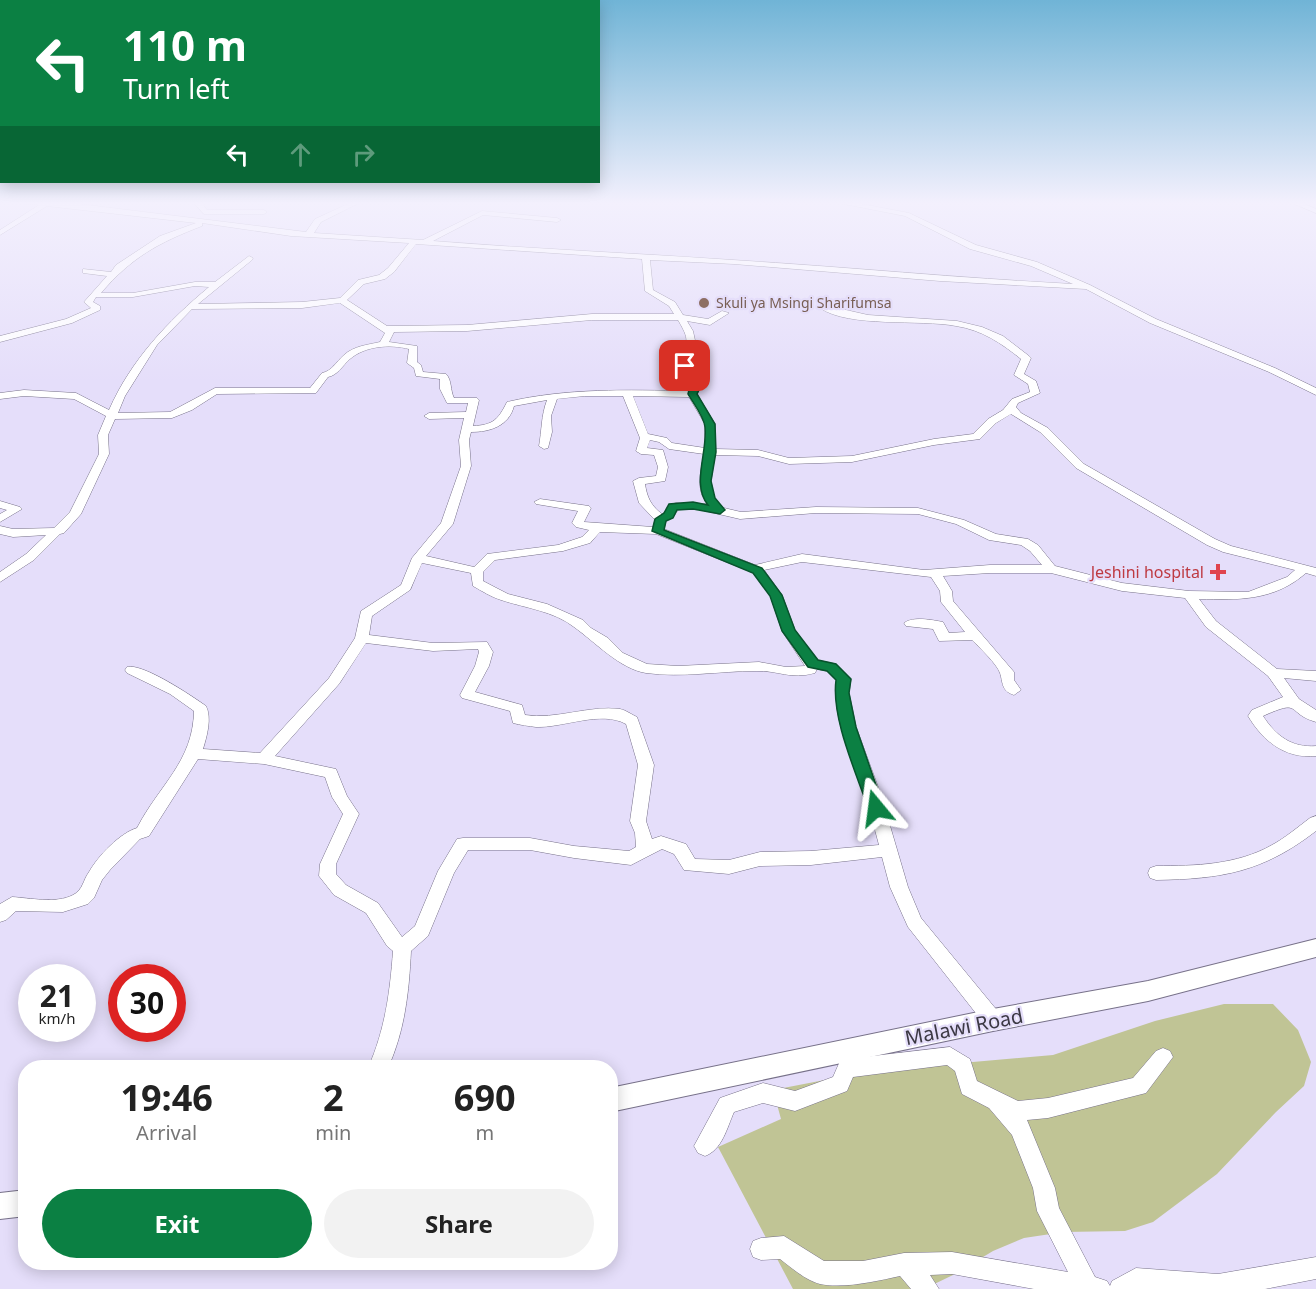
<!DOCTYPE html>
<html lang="en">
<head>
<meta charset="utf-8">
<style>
  :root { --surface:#fff; --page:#f2f2f2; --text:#222; --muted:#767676; --accent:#0b8043 }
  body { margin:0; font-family:"Noto Sans",sans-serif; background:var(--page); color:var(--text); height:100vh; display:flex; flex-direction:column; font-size:22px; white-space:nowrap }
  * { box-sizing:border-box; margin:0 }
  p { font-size:20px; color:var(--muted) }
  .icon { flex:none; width:33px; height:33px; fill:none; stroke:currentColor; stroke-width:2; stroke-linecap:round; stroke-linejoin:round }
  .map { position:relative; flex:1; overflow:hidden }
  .details { position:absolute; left:18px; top:1060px; width:600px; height:210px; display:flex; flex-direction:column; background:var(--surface); border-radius:24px; box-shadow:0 3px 15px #0003 }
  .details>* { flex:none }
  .banner { position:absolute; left:0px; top:0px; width:600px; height:183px; box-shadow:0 3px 15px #0003; background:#0b8043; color:#fff; overflow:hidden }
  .speed { position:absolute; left:18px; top:964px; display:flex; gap:12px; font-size:30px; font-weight:700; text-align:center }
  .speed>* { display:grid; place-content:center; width:78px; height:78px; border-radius:50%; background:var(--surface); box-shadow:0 3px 15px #0003; line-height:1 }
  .speed small { font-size:15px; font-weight:400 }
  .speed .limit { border:9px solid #d22; background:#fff; color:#111 }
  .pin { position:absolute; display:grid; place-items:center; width:51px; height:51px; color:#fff; margin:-26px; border-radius:12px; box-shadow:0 3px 9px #0006 }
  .me { position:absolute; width:66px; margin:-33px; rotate:344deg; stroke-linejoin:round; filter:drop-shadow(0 0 4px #0008) }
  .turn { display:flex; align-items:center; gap:21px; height:126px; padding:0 24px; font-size:27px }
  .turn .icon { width:78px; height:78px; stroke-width:2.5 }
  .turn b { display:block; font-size:42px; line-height:51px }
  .lanes { display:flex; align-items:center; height:57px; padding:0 24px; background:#0003; justify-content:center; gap:30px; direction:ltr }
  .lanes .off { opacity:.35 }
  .eta { display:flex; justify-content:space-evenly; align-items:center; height:102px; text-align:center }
  .eta b { font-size:36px; font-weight:700; line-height:42px }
  .button { display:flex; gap:12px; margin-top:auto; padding:12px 24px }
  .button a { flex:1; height:69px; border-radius:36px; background:var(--accent); color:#fff; font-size:24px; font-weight:700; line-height:69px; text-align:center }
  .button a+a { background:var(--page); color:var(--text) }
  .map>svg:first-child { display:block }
</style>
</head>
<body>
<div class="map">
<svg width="1316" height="1289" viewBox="0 0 1316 1289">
  <rect width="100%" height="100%" fill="#e5defa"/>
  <path fill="#c0c495" d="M1224,1004h49l25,26 13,32 -7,24 -28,26 -59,62 -64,48 -28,9 -61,1 -40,6 -31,13 -40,24 -29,14h-131l-75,-142 63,-28 -8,-29 98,-19 182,-16 102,-34z"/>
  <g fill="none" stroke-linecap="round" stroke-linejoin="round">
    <defs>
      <path id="minor" d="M8,202h55l243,30 9,-13 37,-17h9l-40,20 -7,11 109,7 59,-29 75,7 4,2 -4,2 -74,-7 -50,26c100,8 200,12 300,19 113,7 226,18 340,24l-42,-18 -61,-17 -65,-33 -71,-14h17l58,11 67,32 61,17 53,23 66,34 119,49 41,20v7l-47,-23 -119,-49 -64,-34 -146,-8 -206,-17 -84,-4 3,30 22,12 8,13 25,4 14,-8 7,2 -19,12 -23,-4 6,10 3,14 -6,21 9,24 -2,4 18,30v25l43,1 31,8 63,-2 82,-17 39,-5 15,-15 15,-9 9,-11 18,-7 -2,-8 -14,-9 7,-16c-20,-16 -39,-29 -65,-33 -36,-7 -107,2 -136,-18l4,-3 44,10 89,6 25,6 21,9 26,20 2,2 -7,16 12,7 4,12 -22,10 -2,4 5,6 27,15 36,36 131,75 16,7 85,22v8l-10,-3c-32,28 -67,27 -107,26l17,22 61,48 39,2v10l-32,-3 15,21 17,11v12c-31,-9 -13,-24 -53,-6 13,20 29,32 53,30v10c-31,3 -53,-15 -68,-40l4,-6 31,-13 -15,-21 -62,-49 -21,-29 -63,-7 -71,-18h-61l-47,3 9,15 1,10 61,71v8l7,10 -7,5c-13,-4 -11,-13 -14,-22 -3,-9 -21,-26 -28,-33l-33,1 -6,-12 -27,-3 -2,-3c9,-7 28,-3 39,-1l6,11 16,-1 -24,-30 -1,-11 -9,-14 -129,-15 -38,8 18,25 13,35 22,30 19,4 15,15 -2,14 7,34 25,68 27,92 13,31 79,96 3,6 -3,6 -7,3 -7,-3 -78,-99 -18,-40 -8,-30 -71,8 -51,1 -31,8 -45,-4 -10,-16 -12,-5 -31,16 -57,-7 -44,-8h-62l-14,23 -26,63 -17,15c-2,41 -6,79 -23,117h-20c17,-38 22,-76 25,-117l-6,-5 -21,-33 -32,-18 -15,-19 1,-12 23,-50 -11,-17 -7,-20 -61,-13 -66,-5 -49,77 -9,3 -30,31 -8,10 -8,18 -6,6 -25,8 -47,-1 -10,9 -6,2v-18l12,-7c18,1 44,7 61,-2 10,-5 10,-15 16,-23 9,-16 31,-39 48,-44 22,-43 56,-66 57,-117l-24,-17 -43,-21 -2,-3 2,-3c16,-4 65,29 79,39 6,12 1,30 -3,43l57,4 69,-75 26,-40 6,-27 40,-26 11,-27 29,-35 20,-57 -2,-26 5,-22 -35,1 -5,-3 5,-3 37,-1 2,-9h-21l-7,-14v-10l-24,-3 -2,-8 -7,-5 2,-14c-19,-5 -44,-3 -59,10 -8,7 -12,16 -22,18l-12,16 -99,1 -25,16 -20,8 -57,1 -7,16 1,19 -28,60 -17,19 -4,1 -26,26 -34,22v-10l26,-18 20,-19 -33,2 -13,-3v-8l13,3 41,-1 16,-16 29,-58 -1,-19 8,-19 -32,-17 -50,-3 -24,3v-6l24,-3 52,3 33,17c22,-50 59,-89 100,-123l-14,-1 -62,11h-37l-3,5 7,4v4l-28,13 -72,19v-6l66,-17 25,-11 -7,-6 23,-26 -24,-3v-4l28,3 5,-7 44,-29 36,-13 -149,-17 -47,29v-5l39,-25zM202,223l89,13 118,7 -21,25 -9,7 -21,5 -18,18 -38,4 -104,2 54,-44 1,-2 -4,-2 -34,26h-20l-62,11h-32c31,-36 57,-50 101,-67zM416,244l226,15 3,32 24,15 5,8h-82l-125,11 -80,1 -40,-26 17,-16 21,-5 9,-7zM340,303l45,30 -5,9c-13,3 -26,4 -36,13 -8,7 -12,16 -22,18l-12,15h-95l-45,24 -52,1 7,-17 32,-51 35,-36 110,-1zM592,320h86c15,25 6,20 3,44 -1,8 6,19 8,27 -62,-1 -122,-3 -182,11 -9,18 -14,23 -34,24l6,-26 -2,-2h-23c-4,-8 -2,-18 -8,-24l-23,-2 -2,-7 -4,-3v-16l-28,-4 5,-10 73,-1zM585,396h38l17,42 -4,13 5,3 13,1 4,12 -2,9 -17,2 -6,3 6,22 16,17 -2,7 -69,-5 7,-14 -2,-2 -49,-7 -6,3 2,2 42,7 -6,12 4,4 13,3 -7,7 -24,8 -71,9 -13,13 -48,-11 27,-32 18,-58 -2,-26 2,-8c19,0 38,-6 43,-26l33,-6c-6,16 -5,30 -8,46l5,3 4,-1 4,-16 -1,-16 6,-17zM633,396l56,1 16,27v24l-33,-5 -5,-5 -19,-4zM1011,414l29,18 36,36 131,77 16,7 72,18 -8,7 -39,15 -59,-1 -67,-8 -67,-17 -17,-21 -10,-6 -32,-5 -32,-14 -46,-12 -102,-1 -75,5 -17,-4 -10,-10 -3,-17 4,-26 43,1 31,8 63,-2 82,-17 46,-6 16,-16zM650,440l9,2 10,7 35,5c-3,16 -9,37 4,50l-32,-1 -4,1 -10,10c-11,-8 -15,-17 -17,-30l20,-3 3,-14 -5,-17 -16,-2zM679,509h18l43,10 76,-6 102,1 38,10 33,16 32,5 9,6 12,14h-52l-66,5 -122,-16 -47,11 -91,-36 2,-8 7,-4zM600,532l56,2 98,39 16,22 12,36 23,35 -19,1 -27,-5 -81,4 -31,-2 -24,-11 -15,-15 -17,-10 -8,-8 -36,-16 -39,-10 -25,-13v-9l12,-12 68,-9 27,-8zM422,563l49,10 2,13c9,5 18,11 28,14 24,8 53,11 73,27 21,15 46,42 72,46 37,5 73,-2 110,-2 22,-1 34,9 59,2l2,-4 10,2 10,9c-6,37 15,77 27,111 6,18 10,36 15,54l-68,6 -51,1 -31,8 -34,-1 -9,-15 -25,-8 -9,3 -6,-18 8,-56 -17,-48c-5,-2 -11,-7 -17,-8 -31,-4 -64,11 -95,6l-3,-10 -47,-13 14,-26 4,-14 -6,-10 -54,1 -64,-8 3,-19 38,-26zM366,643l67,8 45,-2 1,3 -4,14 -15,29 2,3 48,13 3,12c7,2 16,3 23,4 27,1 65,-17 90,-3l12,41 -8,56 5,12 1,14 -7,4 -55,-5 -44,-8h-67l-6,1 -19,32 -23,55 -13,11 -24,-34 -32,-18 -10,-11v-10l23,-50 -12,-18 -11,-27 -61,-13 64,-72z
        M193,202h8l6,8h57l3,2 -3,2h-60z
        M1290,202h10l16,7v4z
        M0,501l20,6 2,2 -22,13v-8l7,-4 -7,-2z
        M1316,816v15c-53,41 -94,48 -160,49l-6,-2 -2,-5 2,-5 6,-2c39,0 81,-1 116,-21 13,-7 26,-18 38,-27z
        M950,1047l20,12 7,22 41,20 30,-3 85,-20 23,-27 7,-3 7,3 3,6 -27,36 -98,25 -21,2 28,68 4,20 36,69 12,4 3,5 2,-5 24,-13 82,6 98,-17v22l-51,10h-231l-82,-15 -22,1 9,14h-28l-11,-13c-23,5 -57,13 -80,8 -15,-4 -28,-16 -40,-25l-19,1 -8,-3 -3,-8 3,-8 8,-3 23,-2 40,25h39l41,-8 48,-1 116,20 -31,-61 -4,-23 -21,-53 -23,-27 -27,-14 -7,-23 -8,-6 -94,12 -6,14 -52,20 -32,-8 -29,9c-7,16 -12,38 -29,44l-7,-3 -4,-7 26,-48 43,-15 32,8 38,-14 7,-16 7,-2z"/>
      <path id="major" d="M1316,939v18l-168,44 -155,30 -383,81v-24l383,-79 155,-28z
        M26,1190v26l-26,3v-26z"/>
    </defs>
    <use href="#minor" stroke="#777189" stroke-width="1"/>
    <use href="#major" stroke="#777189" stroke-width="2"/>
    <use href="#minor" fill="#fff" fill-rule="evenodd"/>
    <use href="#major" fill="#fff" fill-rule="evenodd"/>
  </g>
  <linearGradient id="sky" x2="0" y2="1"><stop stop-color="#70b4d6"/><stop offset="0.53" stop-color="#f3f0fd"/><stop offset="1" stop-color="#f3f0fd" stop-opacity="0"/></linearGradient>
  <rect width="1316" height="383" fill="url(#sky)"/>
  <path fill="#0b8043" stroke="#07532c" stroke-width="1.5" d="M685,363l5,3 9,24 -2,4 18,30 1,28 -5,29 4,17 10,12 -5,4 -27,-5 -16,1 -4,8 -7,3 -2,9 98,38 20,27 13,35 23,30 18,4 15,15 -2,14 7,34 28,81 -2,5h-11l-3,-5c-12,-36 -37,-90 -32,-128l-9,-9 -19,-4 -26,-36 -12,-35 -17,-23 -101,-42 3,-12 9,-6 5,-9 24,-2 15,3c-17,-20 0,-54 -3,-78 -1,-11 -12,-24 -17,-33l1,-4 -9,-24z"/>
  <circle fill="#8d6e63" stroke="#e5defa" stroke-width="2" cx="704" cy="303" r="6"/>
  <path fill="#e0444e" stroke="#e5defa" stroke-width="2" d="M1215 563h6v6h6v6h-6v6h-6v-6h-6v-6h6z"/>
  <g text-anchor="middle" stroke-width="4.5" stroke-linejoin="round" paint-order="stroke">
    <g font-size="14" fill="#785e54" stroke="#e5defa" text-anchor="start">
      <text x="716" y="308">Skuli ya Msingi Sharifumsa</text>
    </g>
    <g font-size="16" fill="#be3a42" stroke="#e5defa" text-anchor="end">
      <text x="1204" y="578">Jeshini hospital</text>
    </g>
    <g font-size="20" fill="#3c3944" stroke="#e5defa">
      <text transform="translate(964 1027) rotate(-11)" y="7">Malawi Road</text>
    </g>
  </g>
</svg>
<div class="speed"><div>21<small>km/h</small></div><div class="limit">30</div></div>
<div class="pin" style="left:685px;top:366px;background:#d93025"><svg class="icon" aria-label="arrive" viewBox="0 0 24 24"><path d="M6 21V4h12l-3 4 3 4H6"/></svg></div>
<svg class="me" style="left:876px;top:808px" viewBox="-20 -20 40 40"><path d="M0-17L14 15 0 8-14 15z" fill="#0b8043" stroke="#fff" stroke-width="4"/></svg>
<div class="banner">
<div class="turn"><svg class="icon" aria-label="left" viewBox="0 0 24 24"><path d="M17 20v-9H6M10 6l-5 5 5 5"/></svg><div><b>110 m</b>Turn left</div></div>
<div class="lanes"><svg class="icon" aria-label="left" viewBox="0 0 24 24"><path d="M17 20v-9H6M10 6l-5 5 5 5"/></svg><svg class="icon off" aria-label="ahead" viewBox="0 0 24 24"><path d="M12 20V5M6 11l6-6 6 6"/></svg><svg class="icon off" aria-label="right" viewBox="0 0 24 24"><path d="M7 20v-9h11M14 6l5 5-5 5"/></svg></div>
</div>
<section class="details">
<div class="eta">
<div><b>19:46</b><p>Arrival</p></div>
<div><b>2</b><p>min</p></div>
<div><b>690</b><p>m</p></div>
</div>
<div class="button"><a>Exit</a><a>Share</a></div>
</section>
</div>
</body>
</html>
